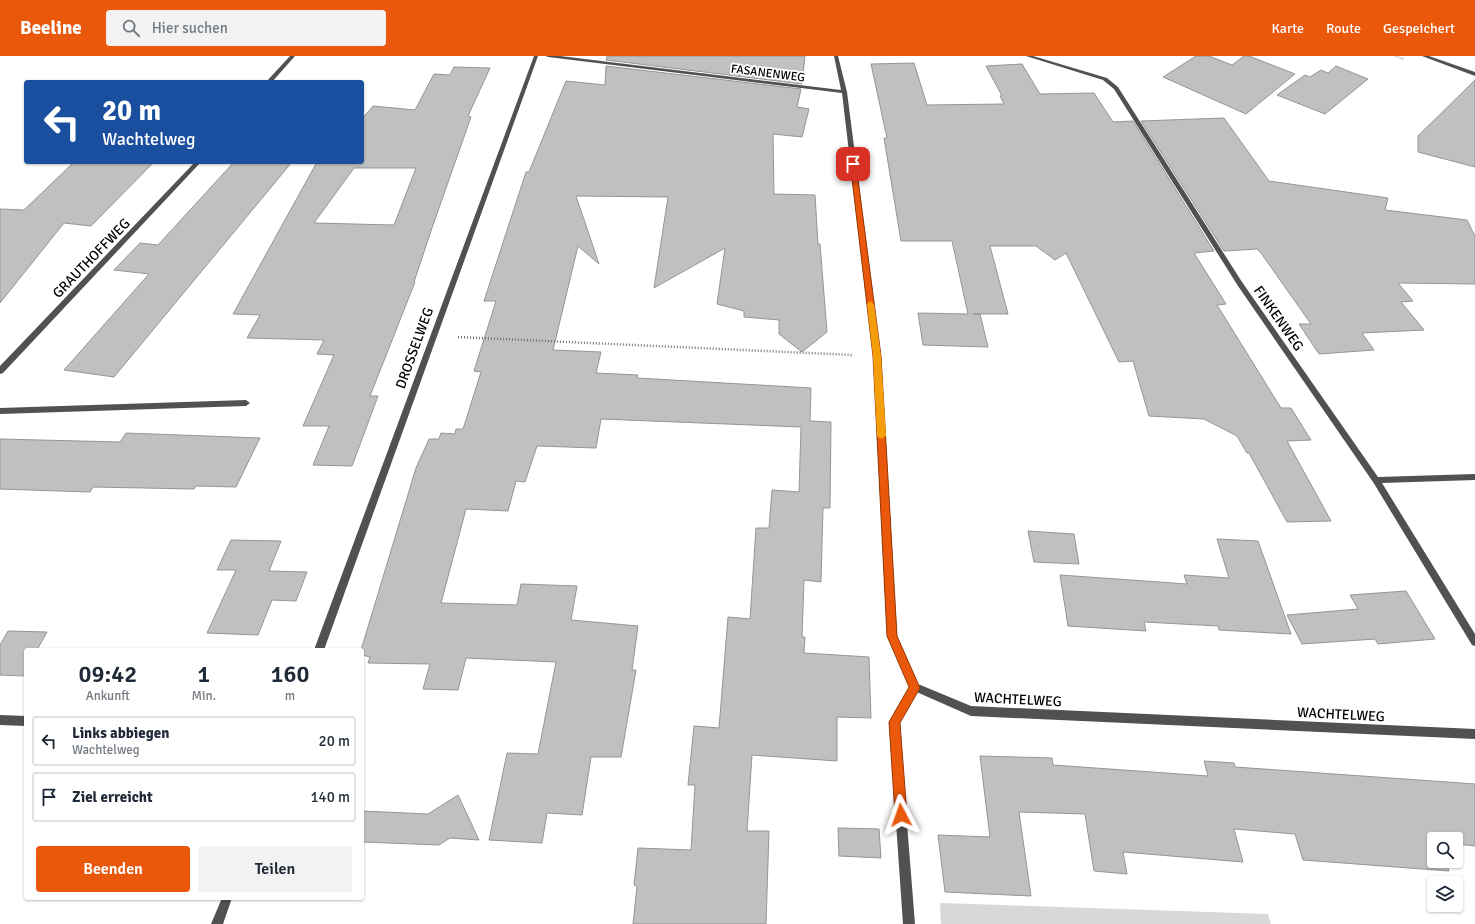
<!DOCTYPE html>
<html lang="de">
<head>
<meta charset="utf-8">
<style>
  :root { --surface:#fff; --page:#f2f2f3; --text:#1f2937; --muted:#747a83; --line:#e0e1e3; --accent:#ea580c }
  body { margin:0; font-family:Signika,sans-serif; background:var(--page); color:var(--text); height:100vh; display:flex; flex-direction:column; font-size:15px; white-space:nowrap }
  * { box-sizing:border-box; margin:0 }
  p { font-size:13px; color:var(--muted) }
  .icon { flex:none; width:22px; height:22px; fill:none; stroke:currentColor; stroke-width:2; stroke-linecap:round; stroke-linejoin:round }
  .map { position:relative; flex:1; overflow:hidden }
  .sheet { position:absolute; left:24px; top:592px; width:340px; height:252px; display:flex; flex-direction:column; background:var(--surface); border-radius:4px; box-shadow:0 1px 3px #0004 }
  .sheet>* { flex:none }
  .top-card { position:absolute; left:24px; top:24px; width:340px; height:84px; border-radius:4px; box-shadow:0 1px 3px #0004; background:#1a4fa0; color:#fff; overflow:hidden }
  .controls { position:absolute; left:1427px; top:776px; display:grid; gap:8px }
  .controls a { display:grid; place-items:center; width:36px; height:36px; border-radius:4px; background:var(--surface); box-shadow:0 1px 3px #0004; font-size:20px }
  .pin { position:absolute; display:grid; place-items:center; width:34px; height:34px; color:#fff; margin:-17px; border-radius:8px; box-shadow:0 2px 6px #0006 }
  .me { position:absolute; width:44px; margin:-22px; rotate:356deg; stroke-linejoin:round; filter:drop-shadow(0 0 3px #0008) }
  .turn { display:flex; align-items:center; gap:14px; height:84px; padding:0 12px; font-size:18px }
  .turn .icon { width:52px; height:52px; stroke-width:2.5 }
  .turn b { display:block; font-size:28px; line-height:34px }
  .eta { display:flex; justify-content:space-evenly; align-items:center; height:68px; text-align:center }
  .eta b { font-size:24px; font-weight:600; line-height:28px }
  .primary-button { display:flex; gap:8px; margin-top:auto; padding:8px 12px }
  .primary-button a { flex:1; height:46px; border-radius:4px; background:var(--accent); color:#fff; font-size:16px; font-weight:600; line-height:46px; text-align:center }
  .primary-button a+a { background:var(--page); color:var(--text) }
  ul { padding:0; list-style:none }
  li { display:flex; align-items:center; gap:12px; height:50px; margin:0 8px 6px; padding:0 4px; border:2px solid var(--line); border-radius:4px }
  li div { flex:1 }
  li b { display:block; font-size:15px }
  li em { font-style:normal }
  header { display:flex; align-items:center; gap:24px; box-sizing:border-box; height:56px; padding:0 20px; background:var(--accent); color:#fff }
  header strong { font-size:19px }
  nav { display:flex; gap:22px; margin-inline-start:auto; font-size:14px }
  .search { width:280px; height:36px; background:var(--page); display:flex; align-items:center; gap:10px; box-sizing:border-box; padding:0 14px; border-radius:4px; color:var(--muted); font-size:15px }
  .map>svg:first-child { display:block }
</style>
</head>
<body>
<header>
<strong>Beeline</strong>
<div class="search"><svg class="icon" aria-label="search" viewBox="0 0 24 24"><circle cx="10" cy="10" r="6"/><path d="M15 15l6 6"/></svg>Hier suchen</div>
<nav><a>Karte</a><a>Route</a><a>Gespeichert</a></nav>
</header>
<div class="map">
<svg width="1475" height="868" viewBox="0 0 1475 868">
  <rect width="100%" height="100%" fill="#fff"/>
  <path fill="#d8d8d8" d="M940,847l328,11 3,10h-330z"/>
  <path fill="#c0c0c0" stroke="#959595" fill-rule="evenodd" d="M607,0h198l-3,28 -196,-24z
    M1196,0h13l23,9 12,-9h5l46,18 -49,40 -83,-37z
    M914,7l13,42 77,-1 -4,-8h2l-16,-30 36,-2 18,30 54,-1 19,29 20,-1 81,130 -20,2 32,51 -9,1 64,103h10l20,32 -24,1 44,80 -44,1 -38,-69h-2l-10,-17 -33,-17 -55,-3 -16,-55 -14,1 -53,-109 -11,7 -19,-14h-46l18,68h-35h7l8,33 -65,-2 -5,-32 50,1 -16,-73h-51l-17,-103h3l-16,-74z
    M606,10l195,23 -4,18 12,2 -7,28 -29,-3 1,60 41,1 3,49h2l7,88 -25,20 -23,-18v-14l-35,-3v-6l-27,-7 8,-56 -71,40 14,-91 -92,-1 23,68 -21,-18 -25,104 48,2 -5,21 42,2 -1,3 174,10 -1,33 21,1 -1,86h-7l-2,74 -17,-2 -2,57h3l-1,16 65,4 2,61 -34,-1v44l-85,-6 -5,76h22l-3,93h-133l4,-38 -3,-1 4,-37 53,2 4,-65h-7l6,-59 25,2 9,-111 22,2 6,-91h13l3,-38 27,2 2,-65 -200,-8 -5,29 -59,-2 -12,36 -9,-1 -8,30 -42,-2 -25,94 76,2 4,-21 56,2 -6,34 67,6 -6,44h4l-15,87h-30l-9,58 -35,-2 -5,30 -53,-3 18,-87 31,1 18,-92 -90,-4 -8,32 -35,-1 7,-25 -62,-1 2,-6 -8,-2 -1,-5 55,-182 13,-29h10l2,-6 14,1 1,-5h7l18,-57 -7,-1 22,-70h-12l42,-129h3l37,-91 39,4z
    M1336,10l32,13 -43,35 -48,-19 28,-20 5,2 11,-7 7,3z
    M454,11l36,1 -22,48 3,1 -39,111 -18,54h1l-45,114h8l-26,70 -39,-1 16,-39h-26l31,-71 -17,-1 7,-14 -77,-2 13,-23 -27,-1 84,-152h45v-43l11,-13 42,4 19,-36 16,1zM354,112h62l-22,57 -80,-2z
    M1475,24v87l-57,-15v-16z
    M1224,62l45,63 119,17 -3,12 82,10 8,16v48l-77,-1 15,18 -12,1 23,28 -62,3 12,17 -55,4 -20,-30h12l-50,-71 -4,-4 -33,2 -83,-130z
    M74,106h80l-63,64 -27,-3 -64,80v-94l24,1z
    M234,106h58l-178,215 -50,-7 85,-96 -35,-4 26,-27 18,2z
    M126,377l134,5 -24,49 -40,-1 -2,3 -101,-2 -3,5 -90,-3v-50l120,3z
    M1028,475l46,3 5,30 -45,-2z
    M1217,483l41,2 33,93 -72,-4 -1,-4 -74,-4 2,9 -78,-5 -8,-51 127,9 -3,-9 45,3z
    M231,484l50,1 -12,30 38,1 -11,29 -24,-1 -14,35 -51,-2 29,-63h-19z
    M1406,535l29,48 -57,5 -3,-5 -73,5 -15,-29 71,-6 -8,-14z
    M8,575l39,1 -10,18h-11v20l-3,6 -23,-1v-30z
    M980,700l72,2 1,7 155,11 -4,-15 30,2 1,4 240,17v62l-19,-2v-5h-22v22h11l4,10 -146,-11 -8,-26 -61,-5 9,33 -120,-10 4,22 -33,-3 -9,-57 -66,-2 12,84 -86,-4 -7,-57 52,2z
    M458,739l21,45 -29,-2 -11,7 -77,-3v-31l66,3z
    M838,772l41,1 2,29 -42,-2z"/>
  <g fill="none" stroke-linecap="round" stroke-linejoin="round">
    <path stroke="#737373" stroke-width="2" stroke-dasharray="0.5 1.5" stroke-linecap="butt" d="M1395,0l8,3"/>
    <path stroke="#737373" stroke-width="2.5" stroke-dasharray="1 2" stroke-linecap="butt" d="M458,281l395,18"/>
    <path fill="#515151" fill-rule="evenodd" d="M246,344l4,3 -4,3 -246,8v-6z
      M915,627l3,1 2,3 -21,36 16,201h-12l-14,-202 23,-38z"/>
    <path fill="#515151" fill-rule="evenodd" d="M290,0h5l-23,26h-6z
      M534,0h4l-214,594h-10z
      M546,0h14l281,34 -7,-34h4l9,36 34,264 16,280 21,48 53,22 504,23v10l-504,-23 -59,-26 -25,-54 -14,-280 -31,-263 -294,-36z
      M1026,0h7l74,22 11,9 124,195 136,195 97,-3v6l-93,3 93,151v12l-3,-1 -99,-163 -135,-196 -124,-197 -11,-9z
      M1422,0h7l46,16v4z
      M195,106h6l-198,211 -3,1v-8z
      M0,659l26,1v10l-26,-1z
      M222,842h10l-9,26h-12z"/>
  </g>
  <path fill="#ea580c" stroke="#983908" d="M850,106l6,2 25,192 16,280 23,52 -20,35 7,92 -2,4 -4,2 -4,-2 -2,-4 -6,-93 20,-35 -22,-51 -14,-280z"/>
  <path fill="#f59e0b" d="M870,245l4,3 7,52 5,80 -5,3 -4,-3 -4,-80 -6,-52z"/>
  <g text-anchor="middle" stroke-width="3.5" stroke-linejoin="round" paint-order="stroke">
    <g font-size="12" fill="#000" stroke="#fff">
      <text transform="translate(768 17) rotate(7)" y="4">FASANENWEG</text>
    </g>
    <g font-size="14" fill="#000" stroke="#fff">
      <text transform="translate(91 202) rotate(-46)" y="5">GRAUTHOFFWEG</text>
      <text transform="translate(1279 262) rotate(55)" y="5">FINKENWEG</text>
      <text transform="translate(414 292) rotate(-70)" y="5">DROSSELWEG</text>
      <text transform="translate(1018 643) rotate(3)" y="5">WACHTELWEG</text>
      <text transform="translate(1341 658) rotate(3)" y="5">WACHTELWEG</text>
    </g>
  </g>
</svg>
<div class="controls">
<a><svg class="icon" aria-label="search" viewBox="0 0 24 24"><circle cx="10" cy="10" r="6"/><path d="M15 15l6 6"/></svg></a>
<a><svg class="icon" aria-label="layers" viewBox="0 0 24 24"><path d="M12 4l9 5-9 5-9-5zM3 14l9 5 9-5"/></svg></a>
</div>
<div class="pin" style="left:853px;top:108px;background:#d93025"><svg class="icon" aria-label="arrive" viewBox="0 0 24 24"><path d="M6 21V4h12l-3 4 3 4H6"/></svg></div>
<svg class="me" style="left:901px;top:759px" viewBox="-20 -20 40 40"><path d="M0-17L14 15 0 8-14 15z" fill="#ea580c" stroke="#fff" stroke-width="4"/></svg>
<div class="top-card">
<div class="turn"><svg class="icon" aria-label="left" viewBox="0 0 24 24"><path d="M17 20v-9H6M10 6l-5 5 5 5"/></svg><div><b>20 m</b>Wachtelweg</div></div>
</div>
<section class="sheet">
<div class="eta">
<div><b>09:42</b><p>Ankunft</p></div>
<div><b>1</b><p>Min.</p></div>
<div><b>160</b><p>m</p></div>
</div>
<ul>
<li><svg class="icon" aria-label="left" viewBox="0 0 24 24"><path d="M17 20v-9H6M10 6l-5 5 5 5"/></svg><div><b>Links abbiegen</b><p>Wachtelweg</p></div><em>20 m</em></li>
<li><svg class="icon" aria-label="arrive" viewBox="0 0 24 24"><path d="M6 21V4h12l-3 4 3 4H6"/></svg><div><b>Ziel erreicht</b></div><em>140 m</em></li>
</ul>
<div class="primary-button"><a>Beenden</a><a>Teilen</a></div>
</section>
</div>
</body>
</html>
